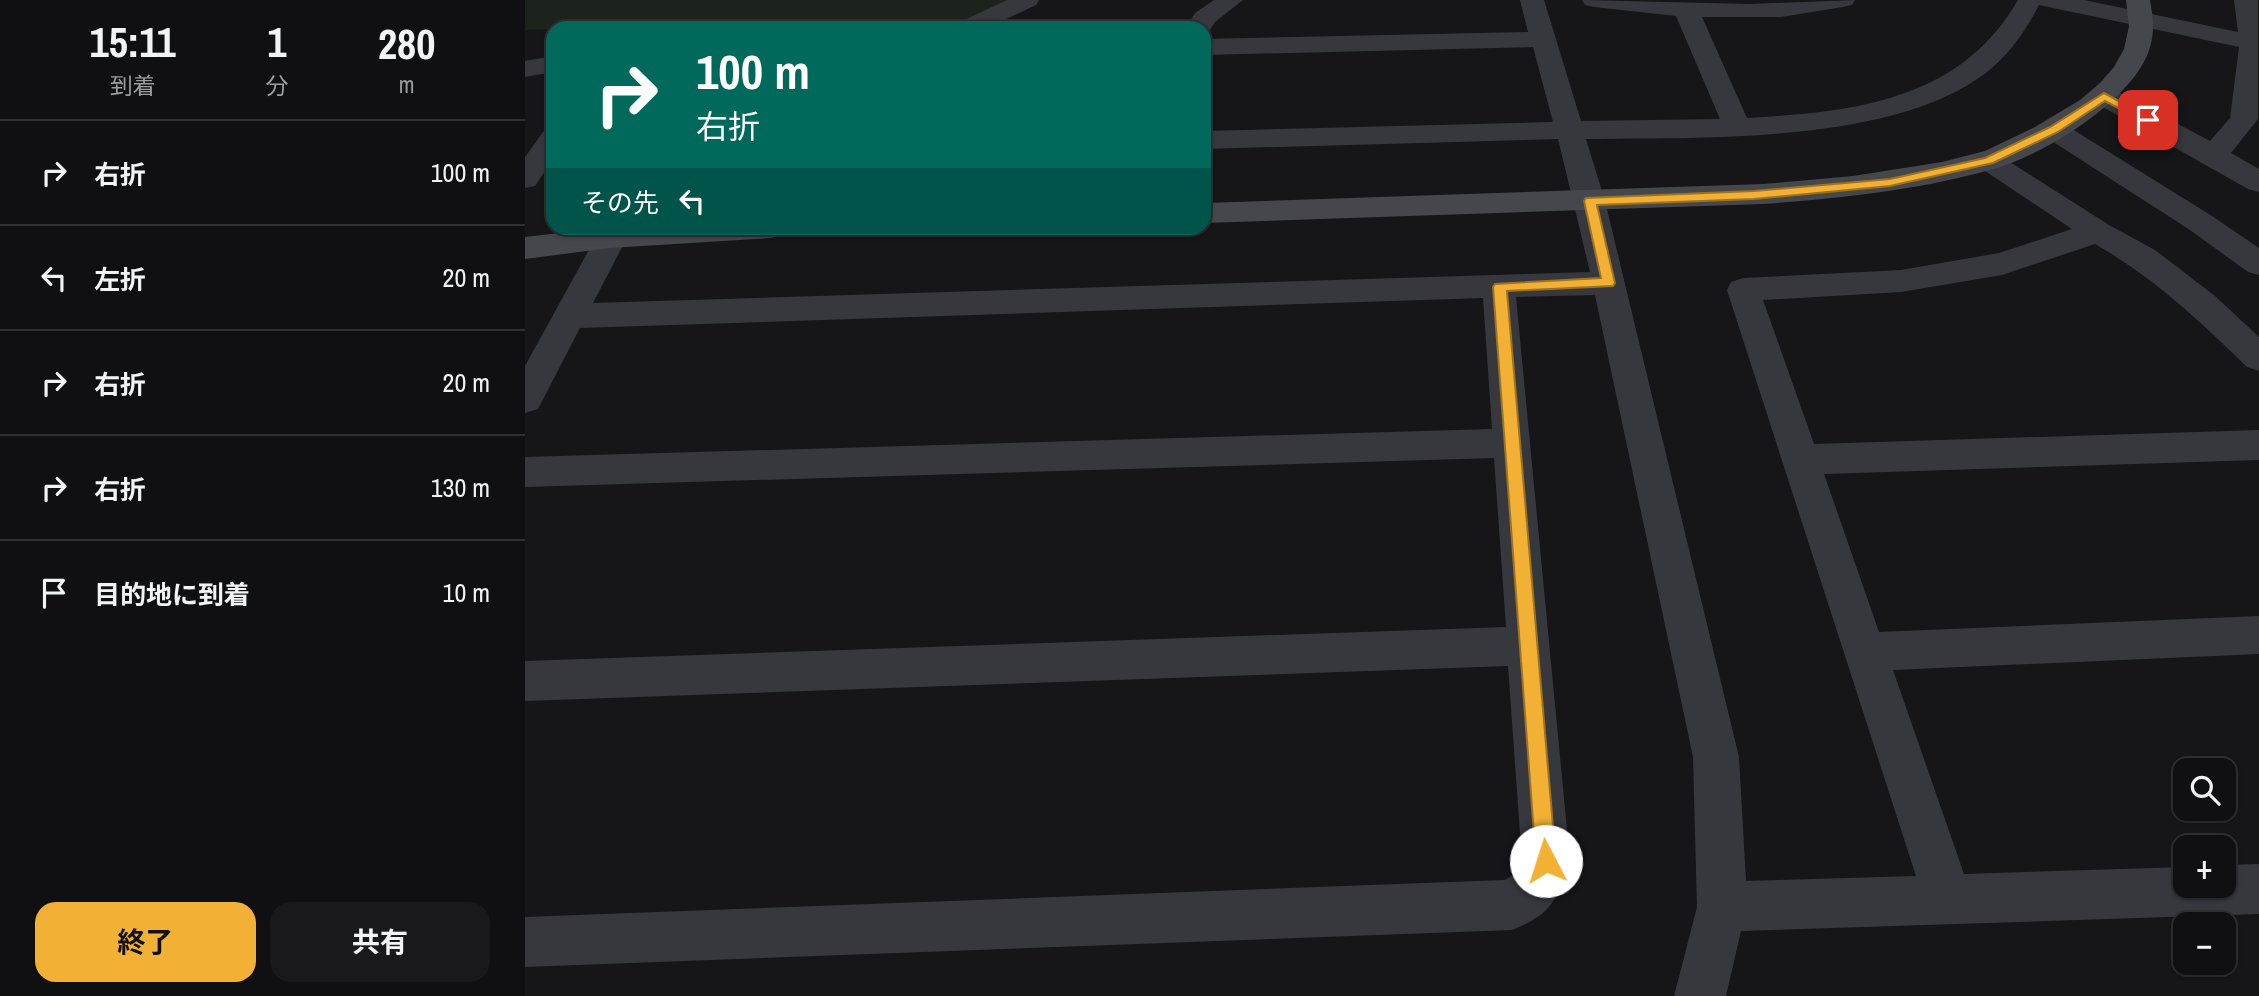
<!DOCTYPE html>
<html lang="ja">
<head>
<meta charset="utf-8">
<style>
  :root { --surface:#101012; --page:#19191b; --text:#f1f3f6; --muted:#9c9d9f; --line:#303032; --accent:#f2b134 }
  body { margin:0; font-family:"Archivo Narrow","Noto Sans JP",sans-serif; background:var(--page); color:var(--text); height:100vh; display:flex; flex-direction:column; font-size:26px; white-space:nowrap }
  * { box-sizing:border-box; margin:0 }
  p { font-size:23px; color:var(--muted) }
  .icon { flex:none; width:38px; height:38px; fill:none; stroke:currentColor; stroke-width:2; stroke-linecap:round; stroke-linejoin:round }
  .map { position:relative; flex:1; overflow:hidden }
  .drawer { display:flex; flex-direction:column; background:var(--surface); width:525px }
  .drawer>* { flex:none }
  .top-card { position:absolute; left:21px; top:21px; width:665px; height:214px; border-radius:21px; box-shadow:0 2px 5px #0004,0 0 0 2px var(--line); background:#00695c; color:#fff; overflow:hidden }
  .controls { position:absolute; left:1648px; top:758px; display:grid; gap:14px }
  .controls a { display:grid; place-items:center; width:63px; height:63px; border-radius:14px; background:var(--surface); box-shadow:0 2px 5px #0004,0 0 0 2px var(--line); font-size:35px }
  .pin { position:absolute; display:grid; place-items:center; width:60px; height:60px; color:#fff; margin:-30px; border-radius:14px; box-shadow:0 4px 10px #0006 }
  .me { position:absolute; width:77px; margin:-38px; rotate:355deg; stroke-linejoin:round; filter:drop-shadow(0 0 5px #0008) }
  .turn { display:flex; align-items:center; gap:24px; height:147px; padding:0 35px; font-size:32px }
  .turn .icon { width:91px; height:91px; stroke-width:2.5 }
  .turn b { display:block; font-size:49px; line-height:60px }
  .then { display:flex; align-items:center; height:66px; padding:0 35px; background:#0003; gap:14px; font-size:26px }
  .eta { display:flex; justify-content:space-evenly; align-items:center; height:119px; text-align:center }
  .eta b { font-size:42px; font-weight:700; line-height:49px }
  .action { display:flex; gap:14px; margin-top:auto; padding:14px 35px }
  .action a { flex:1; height:80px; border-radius:21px; background:var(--accent); color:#111; font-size:28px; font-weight:700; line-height:80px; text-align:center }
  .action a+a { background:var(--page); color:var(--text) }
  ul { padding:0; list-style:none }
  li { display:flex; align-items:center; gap:21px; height:105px; padding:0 35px; border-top:2px solid var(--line) }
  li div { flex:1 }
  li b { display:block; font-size:26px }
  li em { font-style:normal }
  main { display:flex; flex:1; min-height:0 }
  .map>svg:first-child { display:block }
</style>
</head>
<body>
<main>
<section class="drawer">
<div class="eta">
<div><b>15:11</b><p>到着</p></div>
<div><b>1</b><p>分</p></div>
<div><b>280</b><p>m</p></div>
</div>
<ul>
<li><svg class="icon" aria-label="right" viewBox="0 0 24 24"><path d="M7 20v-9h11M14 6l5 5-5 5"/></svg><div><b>右折</b></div><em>100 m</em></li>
<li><svg class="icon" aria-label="left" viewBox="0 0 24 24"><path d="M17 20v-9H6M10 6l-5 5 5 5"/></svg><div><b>左折</b></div><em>20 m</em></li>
<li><svg class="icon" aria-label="right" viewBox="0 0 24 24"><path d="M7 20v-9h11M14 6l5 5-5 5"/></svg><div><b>右折</b></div><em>20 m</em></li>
<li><svg class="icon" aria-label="right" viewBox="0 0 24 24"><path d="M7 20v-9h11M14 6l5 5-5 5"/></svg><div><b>右折</b></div><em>130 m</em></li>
<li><svg class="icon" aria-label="arrive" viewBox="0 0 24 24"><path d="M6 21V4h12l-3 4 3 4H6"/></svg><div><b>目的地に到着</b></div><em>10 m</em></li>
</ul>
<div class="action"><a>終了</a><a>共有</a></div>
</section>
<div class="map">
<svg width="1734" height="996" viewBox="0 0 1734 996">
  <rect width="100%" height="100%" fill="#161618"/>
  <path fill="#1c231d" d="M0,0h501l-63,28h-75l-82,-7 -281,9z"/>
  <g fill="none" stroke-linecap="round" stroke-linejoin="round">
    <path fill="#37383d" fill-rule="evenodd" d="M482,0h32l-3,5 -49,23h-33l4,-5z
      M689,0h29l-28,22 -7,11 -4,1v-6h-18l9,-15z
      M995,0h24l37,121 139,-2 -44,-103 -82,-9 -9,-2 -3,-5 168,4 105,-4 -3,5 -9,2 -62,10h-79l45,101c106,-6 213,-17 271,-118h66l154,32 -4,-32h24v119l-27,34 28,16v23l-11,-3 -154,-87 -4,-6 4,-6 10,-2 10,2 96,51 20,-23 9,-71 -200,-42c-13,25 -29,49 -52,67 -94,73 -286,65 -401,67l19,62 134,556 7,124 170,-5 -189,-586 4,-8 12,-4 158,-8 98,-17 73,-24 -93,-62 -5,-6 5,-6 10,-3 10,3 110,70 46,25 60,46 44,41v34l-12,-4c-48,-47 -94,-90 -152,-123l-93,31 -101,17 -138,8 51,144 445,-14v30l-435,14 55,158 380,-16v38l-366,16 71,204 222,-7v19h38v-21l35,-1v50l-518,17 -15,65h-52l23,-89 -4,-150 -98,-462 -79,2 54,564c-15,40 -16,52 -58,69l-987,37v-50l980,-37 12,-8 5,-11 -14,-195 -983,35v-40l981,-34 -12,-169 -969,29v-30l967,-28 -9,-131 -903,30 -42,81 -13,4v-47l76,-138h31l-39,75 997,-31 -32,-133 -354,10v-18l349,-9 -20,-75 -329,8v-16l324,-7z
      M28,56v16l-28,5v-16z
      M1529,121l10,3 148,92 47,32v27l-11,-3 -58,-42 -146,-94 -4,-6 4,-6z
      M28,129v30l-18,27 -10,2v-31l18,-25z"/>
    <path fill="#45474d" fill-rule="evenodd" d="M1601,0h24c3,17 5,31 0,47 -14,51 -102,105 -150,120 -77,23 -157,31 -237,37l-559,19v-20l559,-19 90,-8 89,-14 43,-11 50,-24 45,-27 20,-17 14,-16 10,-18 5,-23z
      M77,228h185l-5,7 -11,3 -161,10 -85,11v-22z"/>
  </g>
  <path fill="#f2b134" stroke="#9d7322" stroke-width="2" d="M1579,93l50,27 -10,2 -39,-21 -47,31 -65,31 -103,23 -136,13 -157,6 18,78 -2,3 -106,5 49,570 -3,7 -7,3 -7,-3 -3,-7 -43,-574 2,-3 106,-6 -17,-77 2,-3 168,-7 136,-12 95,-21 65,-31z"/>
</svg>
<div class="controls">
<a><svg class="icon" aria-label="search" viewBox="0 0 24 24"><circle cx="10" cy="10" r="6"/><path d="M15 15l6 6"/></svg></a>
<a>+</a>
<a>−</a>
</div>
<div class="pin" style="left:1623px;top:120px;background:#d93025"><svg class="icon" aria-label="arrive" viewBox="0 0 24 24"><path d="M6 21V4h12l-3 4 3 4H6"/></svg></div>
<svg class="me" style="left:1021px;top:861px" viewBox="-20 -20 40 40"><circle r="19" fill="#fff"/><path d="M0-13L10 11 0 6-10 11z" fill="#f2b134"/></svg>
<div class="top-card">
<div class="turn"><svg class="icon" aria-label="right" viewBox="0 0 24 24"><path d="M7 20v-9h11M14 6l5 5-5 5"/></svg><div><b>100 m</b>右折</div></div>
<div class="then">その先<svg class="icon" aria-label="left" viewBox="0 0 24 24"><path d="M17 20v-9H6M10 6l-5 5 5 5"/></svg></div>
</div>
</div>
</main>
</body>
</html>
